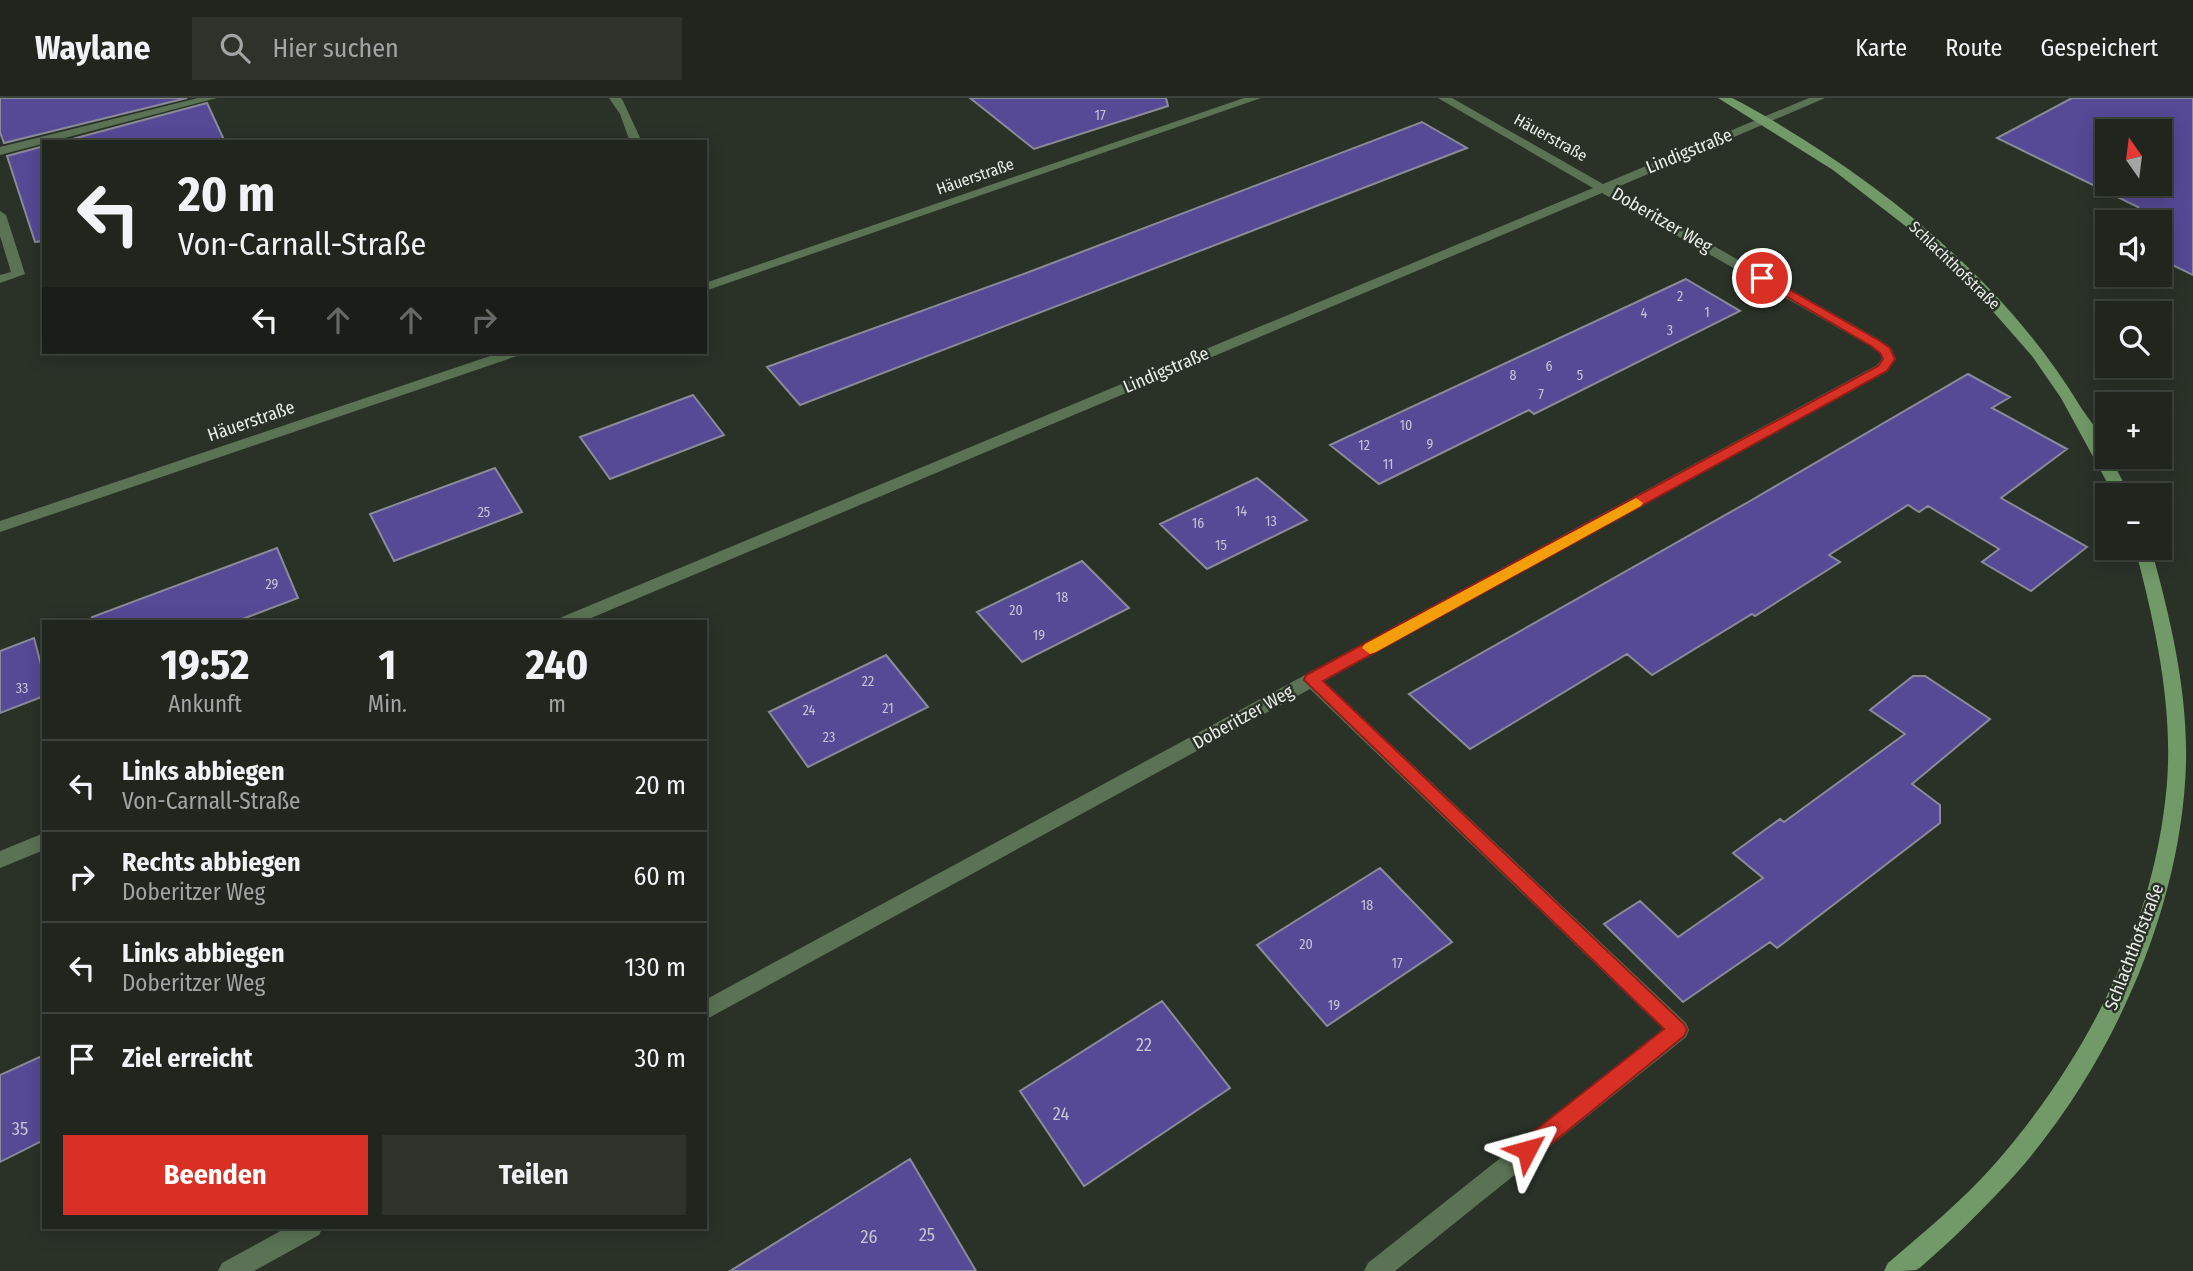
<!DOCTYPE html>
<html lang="de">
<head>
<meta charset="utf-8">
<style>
  :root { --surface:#20261e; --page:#2d322b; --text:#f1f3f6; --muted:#a2a5a4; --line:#3d433c; --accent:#d93025 }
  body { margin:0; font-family:"Fira Sans Condensed",sans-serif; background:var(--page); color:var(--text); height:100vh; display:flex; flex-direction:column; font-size:26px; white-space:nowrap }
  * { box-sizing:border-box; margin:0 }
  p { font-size:23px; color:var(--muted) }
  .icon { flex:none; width:38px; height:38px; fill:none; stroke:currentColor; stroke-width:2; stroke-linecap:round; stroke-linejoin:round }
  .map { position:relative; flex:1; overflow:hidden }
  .details { position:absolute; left:42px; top:522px; width:665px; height:609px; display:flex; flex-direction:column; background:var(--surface); border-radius:0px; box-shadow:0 4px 18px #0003,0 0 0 2px var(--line) }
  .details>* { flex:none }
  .guide { position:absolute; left:42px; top:42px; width:665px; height:214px; border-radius:0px; box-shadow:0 4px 18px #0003,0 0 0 2px var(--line); background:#20261e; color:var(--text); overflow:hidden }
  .needle { width:46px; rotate:346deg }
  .controls { position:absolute; left:2095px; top:21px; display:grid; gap:14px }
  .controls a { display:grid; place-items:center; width:77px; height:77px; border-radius:0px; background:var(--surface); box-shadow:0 4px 18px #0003,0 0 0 2px var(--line); font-size:35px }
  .pin { position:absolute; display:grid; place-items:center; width:60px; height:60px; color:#fff; margin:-30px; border:4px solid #fff; border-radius:50%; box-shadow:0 2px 7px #0007 }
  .me { position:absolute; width:77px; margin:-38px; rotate:51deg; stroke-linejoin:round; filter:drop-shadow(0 0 5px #0008) }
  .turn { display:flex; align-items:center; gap:24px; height:147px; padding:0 21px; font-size:32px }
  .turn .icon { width:91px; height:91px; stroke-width:2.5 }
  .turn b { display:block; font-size:49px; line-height:60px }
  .lanes { display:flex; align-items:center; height:66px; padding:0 21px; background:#0003; justify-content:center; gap:35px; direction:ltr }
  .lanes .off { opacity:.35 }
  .eta { display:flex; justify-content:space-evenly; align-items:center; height:119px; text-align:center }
  .eta b { font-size:42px; font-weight:700; line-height:49px }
  .button { display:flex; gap:14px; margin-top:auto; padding:14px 21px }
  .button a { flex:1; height:80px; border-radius:0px; background:var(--accent); color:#fff; font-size:28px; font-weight:700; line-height:80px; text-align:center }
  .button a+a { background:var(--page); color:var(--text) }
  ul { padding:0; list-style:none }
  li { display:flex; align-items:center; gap:21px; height:91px; padding:0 21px; border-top:2px solid var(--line) }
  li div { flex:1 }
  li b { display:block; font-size:26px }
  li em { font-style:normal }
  header { display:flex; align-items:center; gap:42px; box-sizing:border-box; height:98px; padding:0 35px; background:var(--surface); border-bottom:2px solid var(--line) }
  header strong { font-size:33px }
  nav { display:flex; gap:38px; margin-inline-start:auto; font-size:24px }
  .search { width:490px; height:63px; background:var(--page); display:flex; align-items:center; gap:18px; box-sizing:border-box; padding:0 24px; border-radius:0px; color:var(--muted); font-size:26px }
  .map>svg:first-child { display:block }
</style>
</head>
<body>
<header>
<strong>Waylane</strong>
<div class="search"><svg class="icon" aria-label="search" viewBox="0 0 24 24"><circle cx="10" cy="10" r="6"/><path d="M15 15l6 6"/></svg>Hier suchen</div>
<nav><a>Karte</a><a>Route</a><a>Gespeichert</a></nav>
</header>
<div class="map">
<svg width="2193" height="1173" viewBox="0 0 2193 1173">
  <rect width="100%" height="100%" fill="#2a3228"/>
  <path fill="#564996" stroke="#8b8a98" stroke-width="2" fill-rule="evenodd" d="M0,0h187l-183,45 -4,-11z
    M970,0h196l2,8 -134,43z
    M2072,0h121v177l-33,-16v-37h-50l28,-15 -141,-69zM2107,33h53v53h-53z
    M207,5l18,39h-164z
    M1422,24l45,26 -667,257 -33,-38 262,-95z
    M44,48v95l-9,1 -28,-86z
    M1686,181l54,32 -206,103 -5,-4 -150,74 -49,-39z
    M1968,276l42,23 -18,11 75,41 -66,49 86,49 -56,44 -49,-29 17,-13 -71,-43 -9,6 -11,-7 -79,50 11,7 -85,54 -3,-2 -100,61 -25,-21 -157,95 -61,-55 341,-193z
    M693,297l31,40 -114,44 -30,-42z
    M495,370l27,44 -128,49 -24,-47z
    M1257,380l50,42 -100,49 -47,-45z
    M277,450l21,50 -61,23h-144l-1,-4z
    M1082,463l47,47 -107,54 -45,-50z
    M34,540l10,38v20l-44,17v-62z
    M886,557l42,52 -120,60 -39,-55z
    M1913,578h12l65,43 -78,65 28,21v18l-163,125 -7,-6 -87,60 -79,-78 36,-23 38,36 85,-59 -30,-25 47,-34 4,3 121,-88 -35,-24z
    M1380,770l72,74 -125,84 -70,-81z
    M1162,903l68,87 -146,98 -64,-95z
    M44,957v85l-44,22v-87z
    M910,1061l66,112h-246l97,-60z"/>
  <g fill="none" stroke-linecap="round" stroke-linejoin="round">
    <path fill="#5b7354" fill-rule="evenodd" d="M0,113l6,4 19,59 -25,9v-8l11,-3 -11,-36z"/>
    <path fill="#5b7354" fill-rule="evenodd" d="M198,0h19l-217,57v-8z
      M609,0h12l2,3 19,41h-12l-10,-28z
      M1244,0h17l-556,193v-8z
      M1438,0h14l151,86 206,-86h16l-212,91 267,151 11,8 5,11 -9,12 -563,310 362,342 3,7 -3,7 -291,234h-31l4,-8 295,-234 -353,-340 -605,331v-20l1172,-635 5,-6 -2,-6 -10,-7 -268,-153 -1018,428h-24l2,-4 1031,-429z
      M502,254h20l-2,3 -520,177v-11z
      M44,735v17l-44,18v-17z
      M288,1129h35l-4,8 -65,36h-36l4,-8z"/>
    <path fill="#729968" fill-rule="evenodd" d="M1718,0h14l10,5c132,73 259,173 338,303 9,14 27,34 27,51h3l20,38h-16l-53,-97 -29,-42 -71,-81 -40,-37 -88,-68z
      M2135,450h16c21,76 40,156 34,235 -10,147 -86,306 -188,411 -21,22 -42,43 -65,63 -5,4 -11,11 -16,13 -8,1 -23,1 -32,1l4,-8c36,-31 73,-61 105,-97 94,-107 162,-240 174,-383 6,-79 -12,-159 -32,-235z"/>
  </g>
  <path fill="#d93025" stroke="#8d1f18" stroke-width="2" d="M1762,176l118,67 10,7 5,11 -8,12 -564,310 361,343 3,6 -3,6 -150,122 -7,2 -8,-2 -3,-8 3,-7 145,-114 -360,-349 2,-5 572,-309 5,-7 -3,-6 -9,-7 -113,-66v-5z"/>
  <path fill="#f59e0b" d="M1636,400l7,5 -2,3 -265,146 -6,2 -8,-6 3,-4z"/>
  <g text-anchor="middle" stroke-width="5" stroke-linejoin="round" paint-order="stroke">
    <g font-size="14" fill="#c4c5d4">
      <text x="1100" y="22">17</text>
      <text x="1680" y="203">2</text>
      <text x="1707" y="219">1</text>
      <text x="1644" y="220">4</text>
      <text x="1670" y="237">3</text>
      <text x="1549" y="273">6</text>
      <text x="1513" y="282">8</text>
      <text x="1580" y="282">5</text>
      <text x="1541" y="301">7</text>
      <text x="1406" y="332">10</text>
      <text x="1430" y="351">9</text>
      <text x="1364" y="352">12</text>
      <text x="1388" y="371">11</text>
      <text x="1241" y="418">14</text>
      <text x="484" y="419">25</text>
      <text x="1271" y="428">13</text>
      <text x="1198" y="430">16</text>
      <text x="1221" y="452">15</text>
      <text x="272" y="491">29</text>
      <text x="1062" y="504">18</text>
      <text x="1016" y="517">20</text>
      <text x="1039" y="542">19</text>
      <text x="868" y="588">22</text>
      <text x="22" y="595">33</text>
      <text x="888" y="615">21</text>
      <text x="809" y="617">24</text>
      <text x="829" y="644">23</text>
      <text x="1367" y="812">18</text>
      <text x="1306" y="851">20</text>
      <text x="1397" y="870">17</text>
      <text x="1334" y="912">19</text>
    </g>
    <g font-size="16" fill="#e9eee8" stroke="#2a3228">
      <text transform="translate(1551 39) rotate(29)" y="6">Häuerstraße</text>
      <text transform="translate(975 78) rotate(-19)" y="6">Häuerstraße</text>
      <text transform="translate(1955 167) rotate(44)" y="6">Schlachthofstraße</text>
    </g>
    <g font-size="18" fill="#e9eee8" stroke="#2a3228">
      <text transform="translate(1689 53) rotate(-22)" y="6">Lindigstraße</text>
      <text transform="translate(1662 122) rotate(30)" y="6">Doberitzer Weg</text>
      <text transform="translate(1166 272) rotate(-23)" y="6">Lindigstraße</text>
      <text transform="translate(251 323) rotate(-19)" y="6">Häuerstraße</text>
      <text transform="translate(1243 619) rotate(-29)" y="6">Doberitzer Weg</text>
      <text transform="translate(2134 849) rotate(-69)" y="6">Schlachthofstraße</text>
    </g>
    <g font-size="18" fill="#c4c5d4">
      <text x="1144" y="953">22</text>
      <text x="1061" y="1022">24</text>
      <text x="20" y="1037">35</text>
      <text x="927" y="1143">25</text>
      <text x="869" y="1145">26</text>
    </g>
  </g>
</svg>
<div class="controls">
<a><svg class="needle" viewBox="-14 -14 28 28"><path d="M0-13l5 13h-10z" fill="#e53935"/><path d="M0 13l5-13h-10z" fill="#a2a5a4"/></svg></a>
<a><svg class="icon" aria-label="sound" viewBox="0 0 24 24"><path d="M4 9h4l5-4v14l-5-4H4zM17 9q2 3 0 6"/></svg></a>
<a><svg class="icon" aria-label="search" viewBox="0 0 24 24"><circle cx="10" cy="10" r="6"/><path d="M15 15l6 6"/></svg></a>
<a>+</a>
<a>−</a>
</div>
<div class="pin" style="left:1762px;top:180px;background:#d93025"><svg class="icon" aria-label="arrive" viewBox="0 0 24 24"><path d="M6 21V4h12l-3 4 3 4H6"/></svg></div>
<svg class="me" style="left:1527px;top:1052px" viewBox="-20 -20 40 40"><path d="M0-17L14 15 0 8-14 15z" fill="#d93025" stroke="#fff" stroke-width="4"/></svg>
<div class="guide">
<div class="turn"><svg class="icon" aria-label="left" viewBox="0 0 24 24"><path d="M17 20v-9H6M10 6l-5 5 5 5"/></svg><div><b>20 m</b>Von-Carnall-Straße</div></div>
<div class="lanes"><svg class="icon" aria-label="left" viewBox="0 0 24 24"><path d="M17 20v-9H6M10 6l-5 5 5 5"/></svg><svg class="icon off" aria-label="ahead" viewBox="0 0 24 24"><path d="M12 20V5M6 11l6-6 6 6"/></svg><svg class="icon off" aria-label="ahead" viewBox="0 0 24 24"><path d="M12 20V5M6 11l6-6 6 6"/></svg><svg class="icon off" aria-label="right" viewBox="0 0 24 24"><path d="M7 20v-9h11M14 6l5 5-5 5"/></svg></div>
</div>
<section class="details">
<div class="eta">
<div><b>19:52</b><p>Ankunft</p></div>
<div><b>1</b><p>Min.</p></div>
<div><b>240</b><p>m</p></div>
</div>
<ul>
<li><svg class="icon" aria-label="left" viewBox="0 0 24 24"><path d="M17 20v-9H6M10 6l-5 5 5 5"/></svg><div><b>Links abbiegen</b><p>Von-Carnall-Straße</p></div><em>20 m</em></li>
<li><svg class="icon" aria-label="right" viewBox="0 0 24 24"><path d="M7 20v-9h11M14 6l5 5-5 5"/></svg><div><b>Rechts abbiegen</b><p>Doberitzer Weg</p></div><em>60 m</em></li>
<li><svg class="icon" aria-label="left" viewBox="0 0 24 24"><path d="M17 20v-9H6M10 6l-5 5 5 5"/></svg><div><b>Links abbiegen</b><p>Doberitzer Weg</p></div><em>130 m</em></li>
<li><svg class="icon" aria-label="arrive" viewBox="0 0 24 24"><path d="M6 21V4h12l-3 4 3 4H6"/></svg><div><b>Ziel erreicht</b></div><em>30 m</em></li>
</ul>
<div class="button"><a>Beenden</a><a>Teilen</a></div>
</section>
</div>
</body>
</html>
